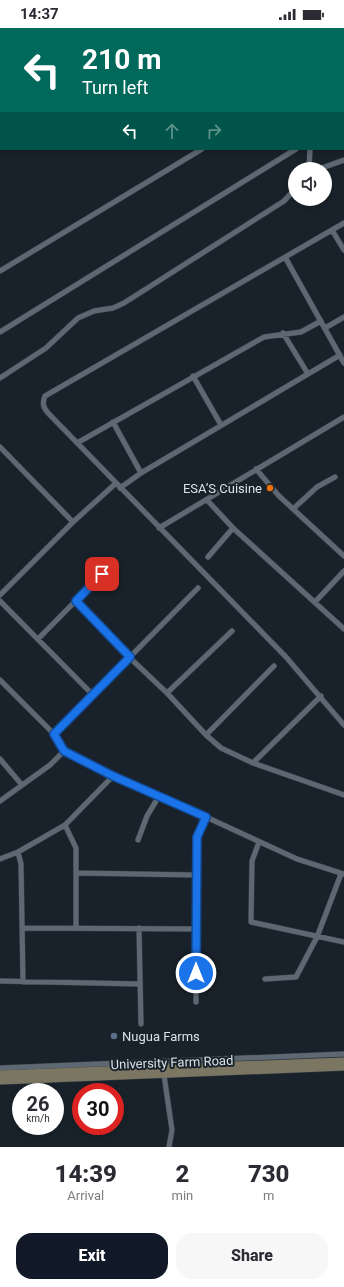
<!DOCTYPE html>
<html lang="en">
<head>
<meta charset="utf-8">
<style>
  :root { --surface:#fff; --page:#f7f7f7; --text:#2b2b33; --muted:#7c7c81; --accent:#111827 }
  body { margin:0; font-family:Roboto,sans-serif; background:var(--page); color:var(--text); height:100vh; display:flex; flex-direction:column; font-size:15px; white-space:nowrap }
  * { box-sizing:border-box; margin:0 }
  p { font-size:13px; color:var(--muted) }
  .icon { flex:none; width:22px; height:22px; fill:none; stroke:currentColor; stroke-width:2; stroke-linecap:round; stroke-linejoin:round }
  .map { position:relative; height:1119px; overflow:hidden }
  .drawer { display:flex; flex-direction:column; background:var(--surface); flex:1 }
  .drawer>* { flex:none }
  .hud { position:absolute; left:0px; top:0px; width:344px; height:122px; box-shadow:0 2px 6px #0003; background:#00695c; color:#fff; overflow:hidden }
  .controls { position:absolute; left:288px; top:134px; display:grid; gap:8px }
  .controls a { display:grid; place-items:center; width:44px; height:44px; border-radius:50%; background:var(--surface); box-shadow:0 2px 6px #0003; font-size:20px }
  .speed { position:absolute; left:12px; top:1055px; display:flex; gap:8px; font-size:20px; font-weight:700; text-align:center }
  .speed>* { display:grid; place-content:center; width:52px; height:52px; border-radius:50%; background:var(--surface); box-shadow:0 2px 6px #0003; line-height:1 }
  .speed small { font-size:10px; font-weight:400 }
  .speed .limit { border:6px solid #d22; background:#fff; color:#111 }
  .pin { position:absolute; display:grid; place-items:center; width:34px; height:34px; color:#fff; margin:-17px; border-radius:8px; box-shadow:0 2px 6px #0006 }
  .me { position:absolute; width:44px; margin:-22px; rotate:0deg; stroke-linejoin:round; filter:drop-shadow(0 0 3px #0008) }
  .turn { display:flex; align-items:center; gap:14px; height:84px; padding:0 16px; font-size:18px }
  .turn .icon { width:52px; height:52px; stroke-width:2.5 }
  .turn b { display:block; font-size:28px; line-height:34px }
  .lanes { display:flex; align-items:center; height:38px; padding:0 16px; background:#0003; justify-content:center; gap:20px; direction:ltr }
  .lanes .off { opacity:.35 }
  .eta { display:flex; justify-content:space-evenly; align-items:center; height:68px; text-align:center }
  .eta b { font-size:24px; font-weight:800; line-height:28px }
  .cta { display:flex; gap:8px; margin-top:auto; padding:8px 16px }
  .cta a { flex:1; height:46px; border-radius:16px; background:var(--accent); color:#fff; font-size:16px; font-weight:800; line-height:46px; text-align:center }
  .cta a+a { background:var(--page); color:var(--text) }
  .status { display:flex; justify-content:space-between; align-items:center; height:28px; padding:0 20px; background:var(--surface); direction:ltr }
  .status svg { height:11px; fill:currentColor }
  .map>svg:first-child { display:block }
</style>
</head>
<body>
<div class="status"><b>14:37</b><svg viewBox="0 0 49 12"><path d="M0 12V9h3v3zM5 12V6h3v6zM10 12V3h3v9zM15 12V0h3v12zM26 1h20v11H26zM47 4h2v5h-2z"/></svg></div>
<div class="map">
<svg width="344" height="1119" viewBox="0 0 344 1119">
  <rect width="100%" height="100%" fill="#19222a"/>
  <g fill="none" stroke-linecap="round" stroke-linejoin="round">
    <path stroke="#124143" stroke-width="1.5" d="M81,0l1,1
      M343,78l1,1"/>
    <defs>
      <path id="street" d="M304,0l1,1
        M343,67l1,1
        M343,91h1
        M309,141l1,-20
        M319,141l25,-9
        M344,195l-299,173c-3,7 -2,11 3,17l238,244 58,68
        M332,202l12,20
        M285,229l59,106
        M0,243l202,-122
        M325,300l19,-11
        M0,304l296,-183
        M283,305l25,41
        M193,348l28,49
        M0,350l46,-30 32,-30 16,-7 19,-3 11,-5 160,-102 11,-12
        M113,394l28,51
        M77,415l187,-106 37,-5 20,-11
        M0,419l73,75
        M256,441l23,27 65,60
        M120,460l21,-15 199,-118
        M207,472l26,28 111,101
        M293,481l24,-22 18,-10
        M159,500l185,-111
        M208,529l25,-29
        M0,567l73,-73 42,-38
        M0,573l93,94
        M76,573l53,56 38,36 39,42 15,13 32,15 91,32
        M315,574l29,-31
        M38,611l73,-74
        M0,652l54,54 10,17 49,25 93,41 91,42 47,15
        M167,665l65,-62
        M54,706l144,-146
        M206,707l68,-69
        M0,731l22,26
        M253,735l68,-67
        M0,773l50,-36 14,-14
        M65,797l11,23v80
        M138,812l9,-24 12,-20
        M259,814l-7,19 -1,61 93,20
        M18,824l3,12 2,118
        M0,831l18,-7 47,-27 48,-49
        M77,845l119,2
        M22,900l174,1
        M139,900l2,96
        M265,951l31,-2 21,-40 24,-63
        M0,953l140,3
        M196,974l1,-165 9,-20
        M0,1040l344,-14
        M164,1047l8,55 -3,17"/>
      <path id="secondary" d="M0,1046l344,-13
        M0,1053l344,-14"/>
    </defs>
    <use href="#street" stroke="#373e46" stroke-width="6"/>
    <use href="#secondary" stroke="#373e46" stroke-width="8"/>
    <use href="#street" stroke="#5d6872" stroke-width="5"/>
    <use href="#secondary" stroke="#7b7662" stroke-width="7"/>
  </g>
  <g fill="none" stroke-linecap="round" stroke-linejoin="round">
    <defs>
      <path id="route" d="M102,546l-26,27 54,56 -76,77 10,17 49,25 93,41 -9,20 -1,136"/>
    </defs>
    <use href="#route" stroke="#114b97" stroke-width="10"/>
    <use href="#route" stroke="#1a73e8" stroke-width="7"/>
  </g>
  <circle fill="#e8710a" stroke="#19222a" stroke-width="1.5" cx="270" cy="460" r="4"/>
  <circle fill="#5c6f8a" stroke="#19222a" stroke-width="1.5" cx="114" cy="1008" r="4"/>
  <g text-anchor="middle" stroke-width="4" stroke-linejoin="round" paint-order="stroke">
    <g font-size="13" fill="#d9e0e6" stroke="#19222a" text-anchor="end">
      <text x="262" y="465">ESA’S Cuisine</text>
      <text x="122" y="1013" text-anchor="start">Nugua Farms</text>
    </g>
    <g font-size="13" fill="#d9e0e6" stroke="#19222a">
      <text transform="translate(172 1034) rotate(-2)" y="5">University Farm Road</text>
    </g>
  </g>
</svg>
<div class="controls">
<a><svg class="icon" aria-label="sound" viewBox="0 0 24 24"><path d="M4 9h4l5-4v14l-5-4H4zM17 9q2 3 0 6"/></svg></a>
</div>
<div class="speed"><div>26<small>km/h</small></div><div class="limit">30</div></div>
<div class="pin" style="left:102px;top:546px;background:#d93025"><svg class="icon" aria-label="arrive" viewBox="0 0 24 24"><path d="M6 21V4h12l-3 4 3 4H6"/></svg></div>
<svg class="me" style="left:196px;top:945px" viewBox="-20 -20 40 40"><circle r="17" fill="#1a73e8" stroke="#fff" stroke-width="3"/><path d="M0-11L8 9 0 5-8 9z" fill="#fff"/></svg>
<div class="hud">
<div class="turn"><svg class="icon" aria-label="left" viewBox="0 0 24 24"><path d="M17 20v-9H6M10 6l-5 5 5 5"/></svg><div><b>210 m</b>Turn left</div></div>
<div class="lanes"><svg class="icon" aria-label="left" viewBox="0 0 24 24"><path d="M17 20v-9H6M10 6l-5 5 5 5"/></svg><svg class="icon off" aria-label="ahead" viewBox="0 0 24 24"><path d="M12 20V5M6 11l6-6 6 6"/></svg><svg class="icon off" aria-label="right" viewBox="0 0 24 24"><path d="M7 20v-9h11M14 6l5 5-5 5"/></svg></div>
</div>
</div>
<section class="drawer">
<div class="eta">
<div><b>14:39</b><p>Arrival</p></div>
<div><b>2</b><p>min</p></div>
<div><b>730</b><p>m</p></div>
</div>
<div class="cta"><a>Exit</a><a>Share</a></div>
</section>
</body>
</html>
